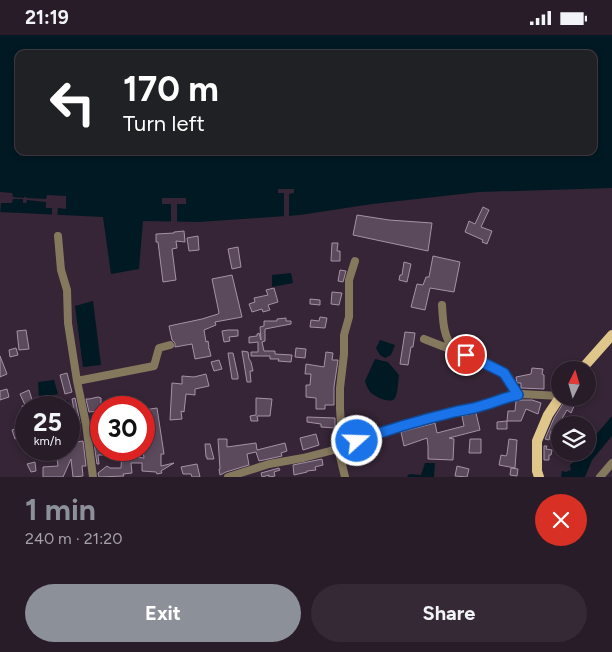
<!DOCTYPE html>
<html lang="en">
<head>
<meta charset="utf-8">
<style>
  :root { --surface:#281c28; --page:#342934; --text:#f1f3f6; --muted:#a5a1a8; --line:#443a45; --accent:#8c9099 }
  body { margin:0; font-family:Figtree,sans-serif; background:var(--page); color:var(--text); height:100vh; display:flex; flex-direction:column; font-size:19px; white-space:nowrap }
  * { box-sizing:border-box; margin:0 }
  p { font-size:16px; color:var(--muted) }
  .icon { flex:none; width:28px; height:28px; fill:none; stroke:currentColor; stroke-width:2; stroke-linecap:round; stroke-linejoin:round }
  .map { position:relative; height:442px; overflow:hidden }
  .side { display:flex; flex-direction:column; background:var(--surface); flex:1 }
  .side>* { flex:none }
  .banner { position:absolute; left:15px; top:15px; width:582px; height:105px; border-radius:10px; box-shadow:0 2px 8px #0003,0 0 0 1px var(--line); background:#202124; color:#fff; overflow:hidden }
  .needle { width:32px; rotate:5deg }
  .fabs { position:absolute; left:551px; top:326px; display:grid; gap:10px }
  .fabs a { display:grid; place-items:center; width:45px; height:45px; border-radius:50%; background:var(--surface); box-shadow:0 2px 8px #0003,0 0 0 1px var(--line); font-size:25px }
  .speed { position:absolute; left:15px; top:361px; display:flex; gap:10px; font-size:25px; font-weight:700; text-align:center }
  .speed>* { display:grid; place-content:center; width:65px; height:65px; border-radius:50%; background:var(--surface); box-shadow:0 2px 8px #0003,0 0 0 1px var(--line); line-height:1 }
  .speed small { font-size:12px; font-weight:400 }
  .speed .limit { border:8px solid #d22; background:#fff; color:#111 }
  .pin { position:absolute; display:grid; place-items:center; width:42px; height:42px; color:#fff; margin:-21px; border:2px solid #fff; border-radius:50%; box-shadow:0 1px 5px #0007 }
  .me { position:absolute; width:55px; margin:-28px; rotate:70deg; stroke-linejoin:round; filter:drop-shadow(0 0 4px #0008) }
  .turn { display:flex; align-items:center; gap:18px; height:105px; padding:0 25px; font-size:22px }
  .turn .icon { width:65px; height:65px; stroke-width:2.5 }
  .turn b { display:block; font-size:35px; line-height:42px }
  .round { display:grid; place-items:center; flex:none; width:52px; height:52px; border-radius:26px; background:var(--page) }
  .summary { display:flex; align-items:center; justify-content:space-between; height:85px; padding:0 25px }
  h1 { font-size:30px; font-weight:700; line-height:38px; color:var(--accent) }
  .action { display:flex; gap:10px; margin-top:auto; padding:10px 25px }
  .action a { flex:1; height:58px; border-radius:30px; background:var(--accent); color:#fff; font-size:20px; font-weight:700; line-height:58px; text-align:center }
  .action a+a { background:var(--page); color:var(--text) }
  .status { display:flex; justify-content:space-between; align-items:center; height:35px; padding:0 25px; background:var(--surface); direction:ltr }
  .status svg { height:14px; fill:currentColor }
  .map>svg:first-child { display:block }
</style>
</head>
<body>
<div class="status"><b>21:19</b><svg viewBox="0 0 49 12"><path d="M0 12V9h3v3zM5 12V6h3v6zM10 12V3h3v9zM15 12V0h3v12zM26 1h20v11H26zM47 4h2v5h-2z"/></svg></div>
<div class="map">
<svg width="612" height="442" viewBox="0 0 612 442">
  <rect width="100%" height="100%" fill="#352536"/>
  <path fill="#001922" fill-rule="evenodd" d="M0,0h612v153l-133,4 -107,12 -72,11 -101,7 -56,-1 -4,48 -28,5 -8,-57 -103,-5zM19,19h575v97h-575z
    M291,238l2,10 -21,4v-12z
    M93,266l8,64 -18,2 -8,-61z
    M380,305l15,5 -4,10 -6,3 -5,-3 -4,-7z
    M375,324l13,3 11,13c-1,5 -1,19 -4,23 -4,7 -21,-2 -25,-6 -2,-3 -4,-7 -5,-11z
    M54,345l4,14 -19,4 -1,-16z
    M68,365l3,20 -2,1v-14h-14l-1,-4z
    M612,381v20l-20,24 -7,17h-24l1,-6 4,1 5,-2 -1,-5 6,-5 -5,-7h17v-9z
    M425,428h10l-1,14h-27l2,-3 12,1z"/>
  <path fill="#352536" d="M278,154h16v4l-5,1v22h-5v-23h-6z
    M0,157l12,1 1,4 11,1v-1h2l1,1 19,1 1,-4 19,1v13l-8,-1 -1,9h-5v-9h-6v-6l-19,-2 -1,3h-3v-4h-10l-1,4h-11l-1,12z
    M162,163h24v6h-9v20h-6v-20h-9z"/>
  <path fill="#5b4a5c" stroke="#a592a6" d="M483,172l6,3 -8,17 11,4 -5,13 -5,-2 1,-2 -18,-8 4,-11 6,3z
    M357,180l32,5 43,3 -4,28 -75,-16z
    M184,196l1,11 -9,-1 1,7 -5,1 4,31 -13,2 -5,-40h-2v-8l18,-1v-1z
    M198,201l1,14 -10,1 -2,-13z
    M332,208h6l-1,8h3v10h-9z
    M238,212l3,20 -9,2 -4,-20z
    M433,221l27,6 -6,30 -24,-4 -5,22 -14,-3 6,-23 6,1 3,-8h3z
    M404,227l7,2 -4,18 -8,-2 1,-5h2z
    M340,235l6,1 -3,11 -5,-1z
    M232,240l10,42 -27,5 1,3 -12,5 2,12 2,-1 1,6 -1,1h1l2,8 -16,3 -3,-15 -17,3v-4l-3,-3 -3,-14 33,-7 16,-5 1,-1 -7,-34z
    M274,253l4,14 -10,3 2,5 -7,2 -1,-3 -10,3 -3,-8 6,-2 -1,-4 14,-3 -2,-5z
    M332,257l10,1 -3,12 -8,-1z
    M310,264l10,1v5l-10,-1z
    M320,282l7,1 -2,10 -15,-1 1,-7 8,1z
    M286,283v3h5v3l-26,5v12l-3,1 2,9h11v3l17,1 -1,7 -13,-1 1,-2h-9v-3h-19v-4h7v-10l-9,1v-6l8,-1v-2l2,-1 2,7 -1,-13 4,-1v-5h13v-2z
    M26,295l3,19 -10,1 -2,-19z
    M228,295h10v6l-9,1 1,4 -6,1 -2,-11z
    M405,297l10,1 -2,14h-2l-3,18 -8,-1z
    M16,313l2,7 -8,2 -1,-7z
    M296,313l10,1 -1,9 -10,-1z
    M242,316l6,1 1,7 2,3 2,9h-3l1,11h-4z
    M326,317l7,1 -1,7h6l-4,27v18h-9v4h-9v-11l-10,-1v-12h4l1,-11h-6l1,-10 18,3z
    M228,318h5l5,23v3h-6z
    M0,321l7,18 -7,3z
    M219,325l3,9 -8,2 -3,-9z
    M461,331l8,1 -1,8 -8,-1z
    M532,333l11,1 -1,5 2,1v14l-23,-1v-5h-4l-1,-6 15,-3z
    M67,338l5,19 -7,2 -5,-19z
    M206,339l3,12 -14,3v6l-9,-1 -2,18 -3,-1 1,8 -12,1 2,-37 10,1v-8l12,1z
    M7,354l2,8 -9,3v-9z
    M29,355l4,13 5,-1 1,5h-17v-1l3,-1 -5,-11z
    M98,362l3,1v11l-3,2 -9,1 -3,-13h3z
    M567,362h7l-3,5 4,2 -4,9 -4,-3 -13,22 -3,-1 -2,9 -4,-1 9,-21z
    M75,363l5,25 -3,8h-4l1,-9 2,-2 -4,-21z
    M256,363l16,1 -2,17h-13l1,5h-7l-1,-5 6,-1z
    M522,365h10l9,3 -3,11 -12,-5 -5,12h-14l1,-10h7l1,-10z
    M157,373l7,46h-3v12l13,-3 -13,8 1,2 -5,1 -1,-2 -14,-1v-8h-11l1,10 -9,1 1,2 -25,1 -1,-4 9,-7 3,2h11l1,-18h11l1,7 10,1 -1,-8 1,-40z
    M476,378l4,17 -31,8 5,1 -1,21 -25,-1v-13l-1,-8 -23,8 -3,-14 34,-9 2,10 27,-7 -2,-10z
    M307,382l28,1v10l-14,-1v-3l-14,-2z
    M507,386v8h-10v-7z
    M26,389v10l-11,5 -3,-9z
    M316,399l3,11 -16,5 -3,-12z
    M101,400v15h7l-1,5h-9l1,9h-2l-4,-28z
    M218,404h9v8l29,-4 1,7 28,-7 2,8 -6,2 1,3 -23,5 -3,-9 -9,2 2,11 -23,7 -6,3 -1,-6h1z
    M470,404h11v14h-12z
    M509,404l8,1 -2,28 -16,-3 2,-10 5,1 1,-2z
    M83,406l3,25h-4l1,10 -10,1 -2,-18 -8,18h-20v-10l15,-1 -2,-16h13v-7z
    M205,409h5l4,15h-7v-2h-1z
    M544,411h3l-1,3 6,1 -1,5h-2v5h-5z
    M322,424l1,6 -8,2 1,3 -9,1v1l-13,3 -1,-10z
    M35,427l1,9 -5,1 -4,-8z
    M197,429l3,13h-8l-1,-3h-8l-2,-7z
    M457,431l12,3 -2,8 -12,-1z
    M279,433l1,2 -6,2 1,4 -6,1v-2l-7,2 -1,-4z
    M511,433l7,1 -1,7 -7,-1z"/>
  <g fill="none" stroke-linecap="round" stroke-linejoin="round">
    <path stroke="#85795d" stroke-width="8" d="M58,201l3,34 6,20 1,33 9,58 9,43 7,53
      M442,270c1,15 1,31 11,43
      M424,304l54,21 25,13 15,22
      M77,346l77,-15 5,-18 11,-3
      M341,412v-22l-1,-17v-20l4,-34v-19l5,-18v-37l6,-19
      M338,413l7,29
      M228,442l41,-13 34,-6 27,-7 43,-16 35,-11 47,-12 26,-6 28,-10 13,-2 38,2
      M600,442l12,-14"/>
    <path stroke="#dfc78b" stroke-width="10" d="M581,335l31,-35
      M539,442l-2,-6v-30l11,-26 12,-18"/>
  </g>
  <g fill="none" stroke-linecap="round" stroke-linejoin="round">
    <defs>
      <path id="route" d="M357,406c32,-12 64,-21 97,-29 9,-2 18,-3 27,-6 12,-3 24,-9 37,-11l-14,-22 -26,-13 -12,-5"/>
    </defs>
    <use href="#route" stroke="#114b97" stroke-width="12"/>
    <use href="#route" stroke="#1a73e8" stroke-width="9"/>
  </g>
</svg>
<div class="fabs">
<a><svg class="needle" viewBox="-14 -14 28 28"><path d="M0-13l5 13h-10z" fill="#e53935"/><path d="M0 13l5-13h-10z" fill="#a5a1a8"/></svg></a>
<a><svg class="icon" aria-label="layers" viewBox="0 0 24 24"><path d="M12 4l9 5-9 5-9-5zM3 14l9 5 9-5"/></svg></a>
</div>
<div class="speed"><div>25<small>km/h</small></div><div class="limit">30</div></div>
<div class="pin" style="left:466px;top:320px;background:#d93025"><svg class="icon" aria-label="arrive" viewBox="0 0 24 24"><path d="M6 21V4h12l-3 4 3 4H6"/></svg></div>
<svg class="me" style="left:357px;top:406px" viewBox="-20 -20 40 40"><circle r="17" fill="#1a73e8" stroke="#fff" stroke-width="3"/><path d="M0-11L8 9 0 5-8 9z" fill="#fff"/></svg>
<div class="banner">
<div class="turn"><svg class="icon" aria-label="left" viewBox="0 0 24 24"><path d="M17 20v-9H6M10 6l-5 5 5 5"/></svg><div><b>170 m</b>Turn left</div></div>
</div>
</div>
<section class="side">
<div class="summary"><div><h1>1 min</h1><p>240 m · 21:20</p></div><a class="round" style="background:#d93025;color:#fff"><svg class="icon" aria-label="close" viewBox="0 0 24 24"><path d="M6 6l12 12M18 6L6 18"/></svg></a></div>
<div class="action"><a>Exit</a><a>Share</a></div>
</section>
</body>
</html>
